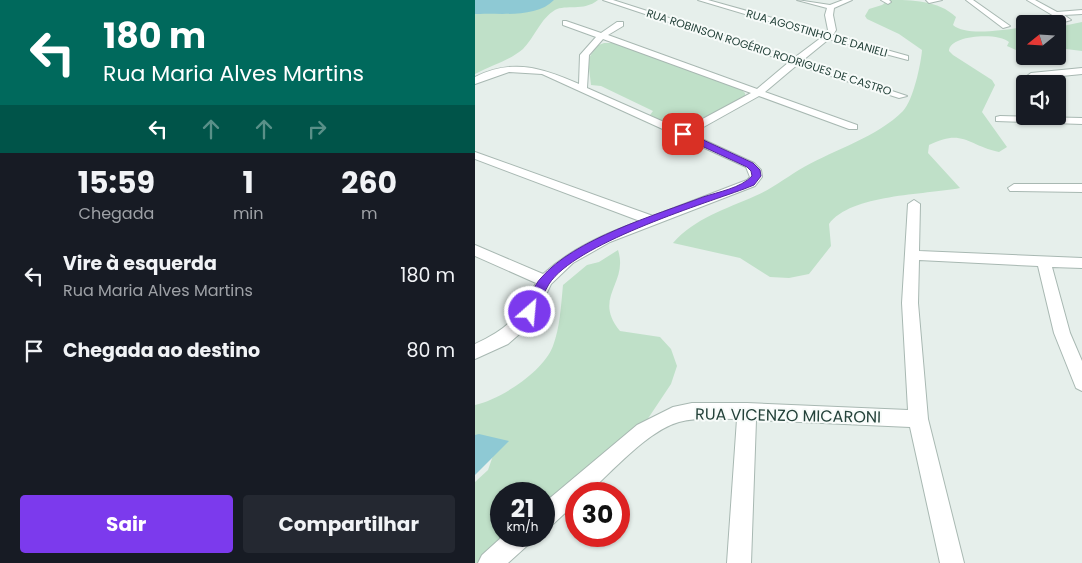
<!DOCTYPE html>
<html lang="pt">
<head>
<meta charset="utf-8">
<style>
  :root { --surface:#171b24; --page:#242831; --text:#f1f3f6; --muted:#9ea1a6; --accent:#7c3aed }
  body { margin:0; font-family:Poppins,sans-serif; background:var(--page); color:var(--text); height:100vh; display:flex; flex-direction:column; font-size:19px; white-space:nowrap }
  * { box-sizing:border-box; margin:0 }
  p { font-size:16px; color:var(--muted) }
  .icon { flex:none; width:28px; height:28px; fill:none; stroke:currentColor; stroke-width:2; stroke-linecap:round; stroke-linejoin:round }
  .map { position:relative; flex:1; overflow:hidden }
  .details { display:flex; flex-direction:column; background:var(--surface); width:475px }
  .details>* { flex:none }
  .top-card { background:#00695c; color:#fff; overflow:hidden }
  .needle { width:32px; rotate:252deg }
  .buttons { position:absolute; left:541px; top:15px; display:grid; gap:10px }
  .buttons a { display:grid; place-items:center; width:50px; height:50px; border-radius:5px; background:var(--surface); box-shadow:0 1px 4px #0004; font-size:25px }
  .speed { position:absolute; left:15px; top:482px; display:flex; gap:10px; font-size:25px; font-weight:700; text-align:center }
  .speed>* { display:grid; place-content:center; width:65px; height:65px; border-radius:50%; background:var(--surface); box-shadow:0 1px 4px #0004; line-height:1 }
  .speed small { font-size:12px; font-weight:400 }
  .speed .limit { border:8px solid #d22; background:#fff; color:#111 }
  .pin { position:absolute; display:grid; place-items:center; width:42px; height:42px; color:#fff; margin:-21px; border-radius:10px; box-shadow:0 2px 8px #0006 }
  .me { position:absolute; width:55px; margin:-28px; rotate:27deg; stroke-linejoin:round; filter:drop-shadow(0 0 4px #0008) }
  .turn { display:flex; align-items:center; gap:18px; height:105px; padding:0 20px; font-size:22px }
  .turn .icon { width:65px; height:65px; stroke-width:2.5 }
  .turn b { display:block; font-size:35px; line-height:42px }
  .lanes { display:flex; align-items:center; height:48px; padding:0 20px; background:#0003; justify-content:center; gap:25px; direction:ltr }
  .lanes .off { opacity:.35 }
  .eta { display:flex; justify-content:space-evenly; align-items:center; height:85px; text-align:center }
  .eta b { font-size:30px; font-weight:700; line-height:35px }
  .primary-button { display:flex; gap:10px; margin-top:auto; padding:10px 20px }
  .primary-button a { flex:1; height:58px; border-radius:5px; background:var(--accent); color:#fff; font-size:20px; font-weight:700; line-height:58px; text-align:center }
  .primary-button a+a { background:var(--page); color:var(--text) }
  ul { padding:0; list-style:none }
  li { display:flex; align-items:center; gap:15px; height:75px; padding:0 20px }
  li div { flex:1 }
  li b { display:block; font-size:19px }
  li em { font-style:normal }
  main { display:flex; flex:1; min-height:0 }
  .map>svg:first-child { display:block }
</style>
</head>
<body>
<main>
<section class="details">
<div class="top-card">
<div class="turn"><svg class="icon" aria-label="left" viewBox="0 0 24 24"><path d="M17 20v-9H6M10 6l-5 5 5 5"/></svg><div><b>180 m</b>Rua Maria Alves Martins</div></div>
<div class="lanes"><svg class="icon" aria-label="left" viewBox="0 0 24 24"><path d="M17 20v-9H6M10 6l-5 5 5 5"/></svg><svg class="icon off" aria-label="ahead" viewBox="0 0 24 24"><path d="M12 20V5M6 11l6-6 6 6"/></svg><svg class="icon off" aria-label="ahead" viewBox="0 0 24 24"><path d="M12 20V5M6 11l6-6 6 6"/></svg><svg class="icon off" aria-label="right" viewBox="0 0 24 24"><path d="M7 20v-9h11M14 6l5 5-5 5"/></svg></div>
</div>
<div class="eta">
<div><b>15:59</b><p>Chegada</p></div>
<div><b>1</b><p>min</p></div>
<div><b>260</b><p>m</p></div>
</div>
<ul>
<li><svg class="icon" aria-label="left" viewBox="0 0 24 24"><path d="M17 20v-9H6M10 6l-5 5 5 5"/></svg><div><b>Vire à esquerda</b><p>Rua Maria Alves Martins</p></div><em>180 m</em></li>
<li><svg class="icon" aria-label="arrive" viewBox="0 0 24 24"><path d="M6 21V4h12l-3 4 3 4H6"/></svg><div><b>Chegada ao destino</b></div><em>80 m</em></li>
</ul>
<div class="primary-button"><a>Sair</a><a>Compartilhar</a></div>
</section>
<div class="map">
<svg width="607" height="563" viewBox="0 0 607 563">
  <rect width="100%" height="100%" fill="#e6efeb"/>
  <path fill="#bfe0c8" d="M0,0h123c-15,12 -32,4 -43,10 -14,8 -21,28 -32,39 -14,12 -32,16 -48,25z
    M414,0c23,0 49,0 67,17l-3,8c13,12 55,4 72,2v22l-9,1 -9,-4 2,-4c-11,-10 -60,-7 -60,9l4,4 39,25 3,5 -13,27 25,35 -8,5c-32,-7 -36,-24 -70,-7l-1,8 32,35c-36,7 -109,6 -131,36l2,22 -22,28 -20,4 -19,-1 -30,-19 -67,-15c22,-25 53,-34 82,-47 17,-7 33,-20 49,-29 32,-18 73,-30 99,-56 10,-10 18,-47 19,-61l-23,-16 -32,-15 -2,-3 4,-7 13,-4z
    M607,22v29l-24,-3v-21z
    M129,43h12l126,47 3,3v4l-61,30h-11l-23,-12 3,-4 -52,-25 -10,-1 -3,-25 8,-14z
    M143,250c11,34 -26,47 2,81l40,6 11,12 6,17 -6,18 -28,42 -99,80v-12h-43v42h7l-29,27h-4v-81l13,-12 9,-26h-22v-39c26,-6 68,-33 78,-59 7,-19 8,-40 10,-61l24,-20 12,-3z"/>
  <path fill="#8ec9d4" d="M0,0h79c-17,18 -52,13 -74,14h-5z
    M4,434l30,7 -34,34v-40z"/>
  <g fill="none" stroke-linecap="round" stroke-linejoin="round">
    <defs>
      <path id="street" d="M128,0h10l181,58 28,-21 -124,-37h10l118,33 2,-3 -3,-15 2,-7 -30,-8 33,5 13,-5h9l-18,8 -1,7 3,15 -3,5 75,21v4l-79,-21 -27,22 105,35 -8,2 -102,-33 -32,27 92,33v4h-8l-90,-33 -68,38 63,29 7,7 1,7 -7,9 -145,56 -37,21 -22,21 -15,32 -12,14 -16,14 -33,15v-15c33,-15 45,-28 61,-61l-61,-27v-11l68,29c29,-26 61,-40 97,-53l-165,-62v-7l178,64 94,-36 3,-3 -4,-10 -204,-93 -33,-2 -34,12v-7c38,-19 68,-9 104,7l1,-29 16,-18 -33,-12v-4h3l35,12 16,-11h6v4l-15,9 149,54 32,-27zM128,39l148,54 -69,37 -95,-42 2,-33z
        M406,0h8l2,2 -3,2z
        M451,0h16l-13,3z
        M491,0h7l37,26 -7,2z
        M552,0h8l22,12 25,-2v4l-18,1 7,5 -7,2z
        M607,68v6l-51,5 -4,-3 4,-3z
        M525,116l82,2v6l-86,-3v-4z
        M539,184h68v8l-72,-1 -2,-3z
        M439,200l6,4 -1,47 163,7v10l-30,-1 18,66 12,28v30l-6,-3 -22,-55 -16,-67 -119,-6 -1,43 10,116 36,144h-24l-30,-136 -154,-7 -5,143h-24l10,-144c-19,0 -40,-2 -58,3 -32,9 -67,50 -92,72h-11v9l-24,22 -8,3v-25l93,-78 36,-18 19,-4h55l161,7 -6,-107 6,-99z
        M28,536h29l-3,8 -21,19h-30l4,-8z"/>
    </defs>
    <use href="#street" stroke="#a8b8b2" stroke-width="2"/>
    <use href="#street" fill="#fff" fill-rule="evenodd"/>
  </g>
  <path fill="#7c3aed" stroke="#51269a" d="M205,132h6l67,31 7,7 1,6 -7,9 -10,4c-47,17 -169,55 -195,95 -6,9 -9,21 -15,31h-8l-2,-3c5,-11 9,-26 17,-34 33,-39 115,-63 162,-81 15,-5 38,-9 49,-21l-1,-5 -4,-4 -67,-31z"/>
  <g text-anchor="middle" stroke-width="4" stroke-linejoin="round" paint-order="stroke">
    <g font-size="11" fill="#24423a" stroke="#f7fbf9">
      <text transform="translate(342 33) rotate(16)" y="4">RUA AGOSTINHO DE DANIELI</text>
      <text transform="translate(294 52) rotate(18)" y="4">RUA ROBINSON ROGÉRIO RODRIGUES DE CASTRO</text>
    </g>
    <g font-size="16" fill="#24423a" stroke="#f7fbf9">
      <text transform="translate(313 415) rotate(1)" y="6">RUA VICENZO MICARONI</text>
    </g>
  </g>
</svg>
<div class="buttons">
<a><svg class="needle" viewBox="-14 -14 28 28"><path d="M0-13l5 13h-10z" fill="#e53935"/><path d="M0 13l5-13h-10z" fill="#9ea1a6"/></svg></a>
<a><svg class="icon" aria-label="sound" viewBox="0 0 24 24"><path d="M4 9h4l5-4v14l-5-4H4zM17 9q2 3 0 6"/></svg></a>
</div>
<div class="speed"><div>21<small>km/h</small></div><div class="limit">30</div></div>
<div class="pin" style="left:208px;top:134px;background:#d93025"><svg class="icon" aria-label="arrive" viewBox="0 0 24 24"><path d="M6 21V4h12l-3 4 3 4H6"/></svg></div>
<svg class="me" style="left:55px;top:312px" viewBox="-20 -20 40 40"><circle r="17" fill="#7c3aed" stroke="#fff" stroke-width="3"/><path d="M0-11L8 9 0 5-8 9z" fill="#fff"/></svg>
</div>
</main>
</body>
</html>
